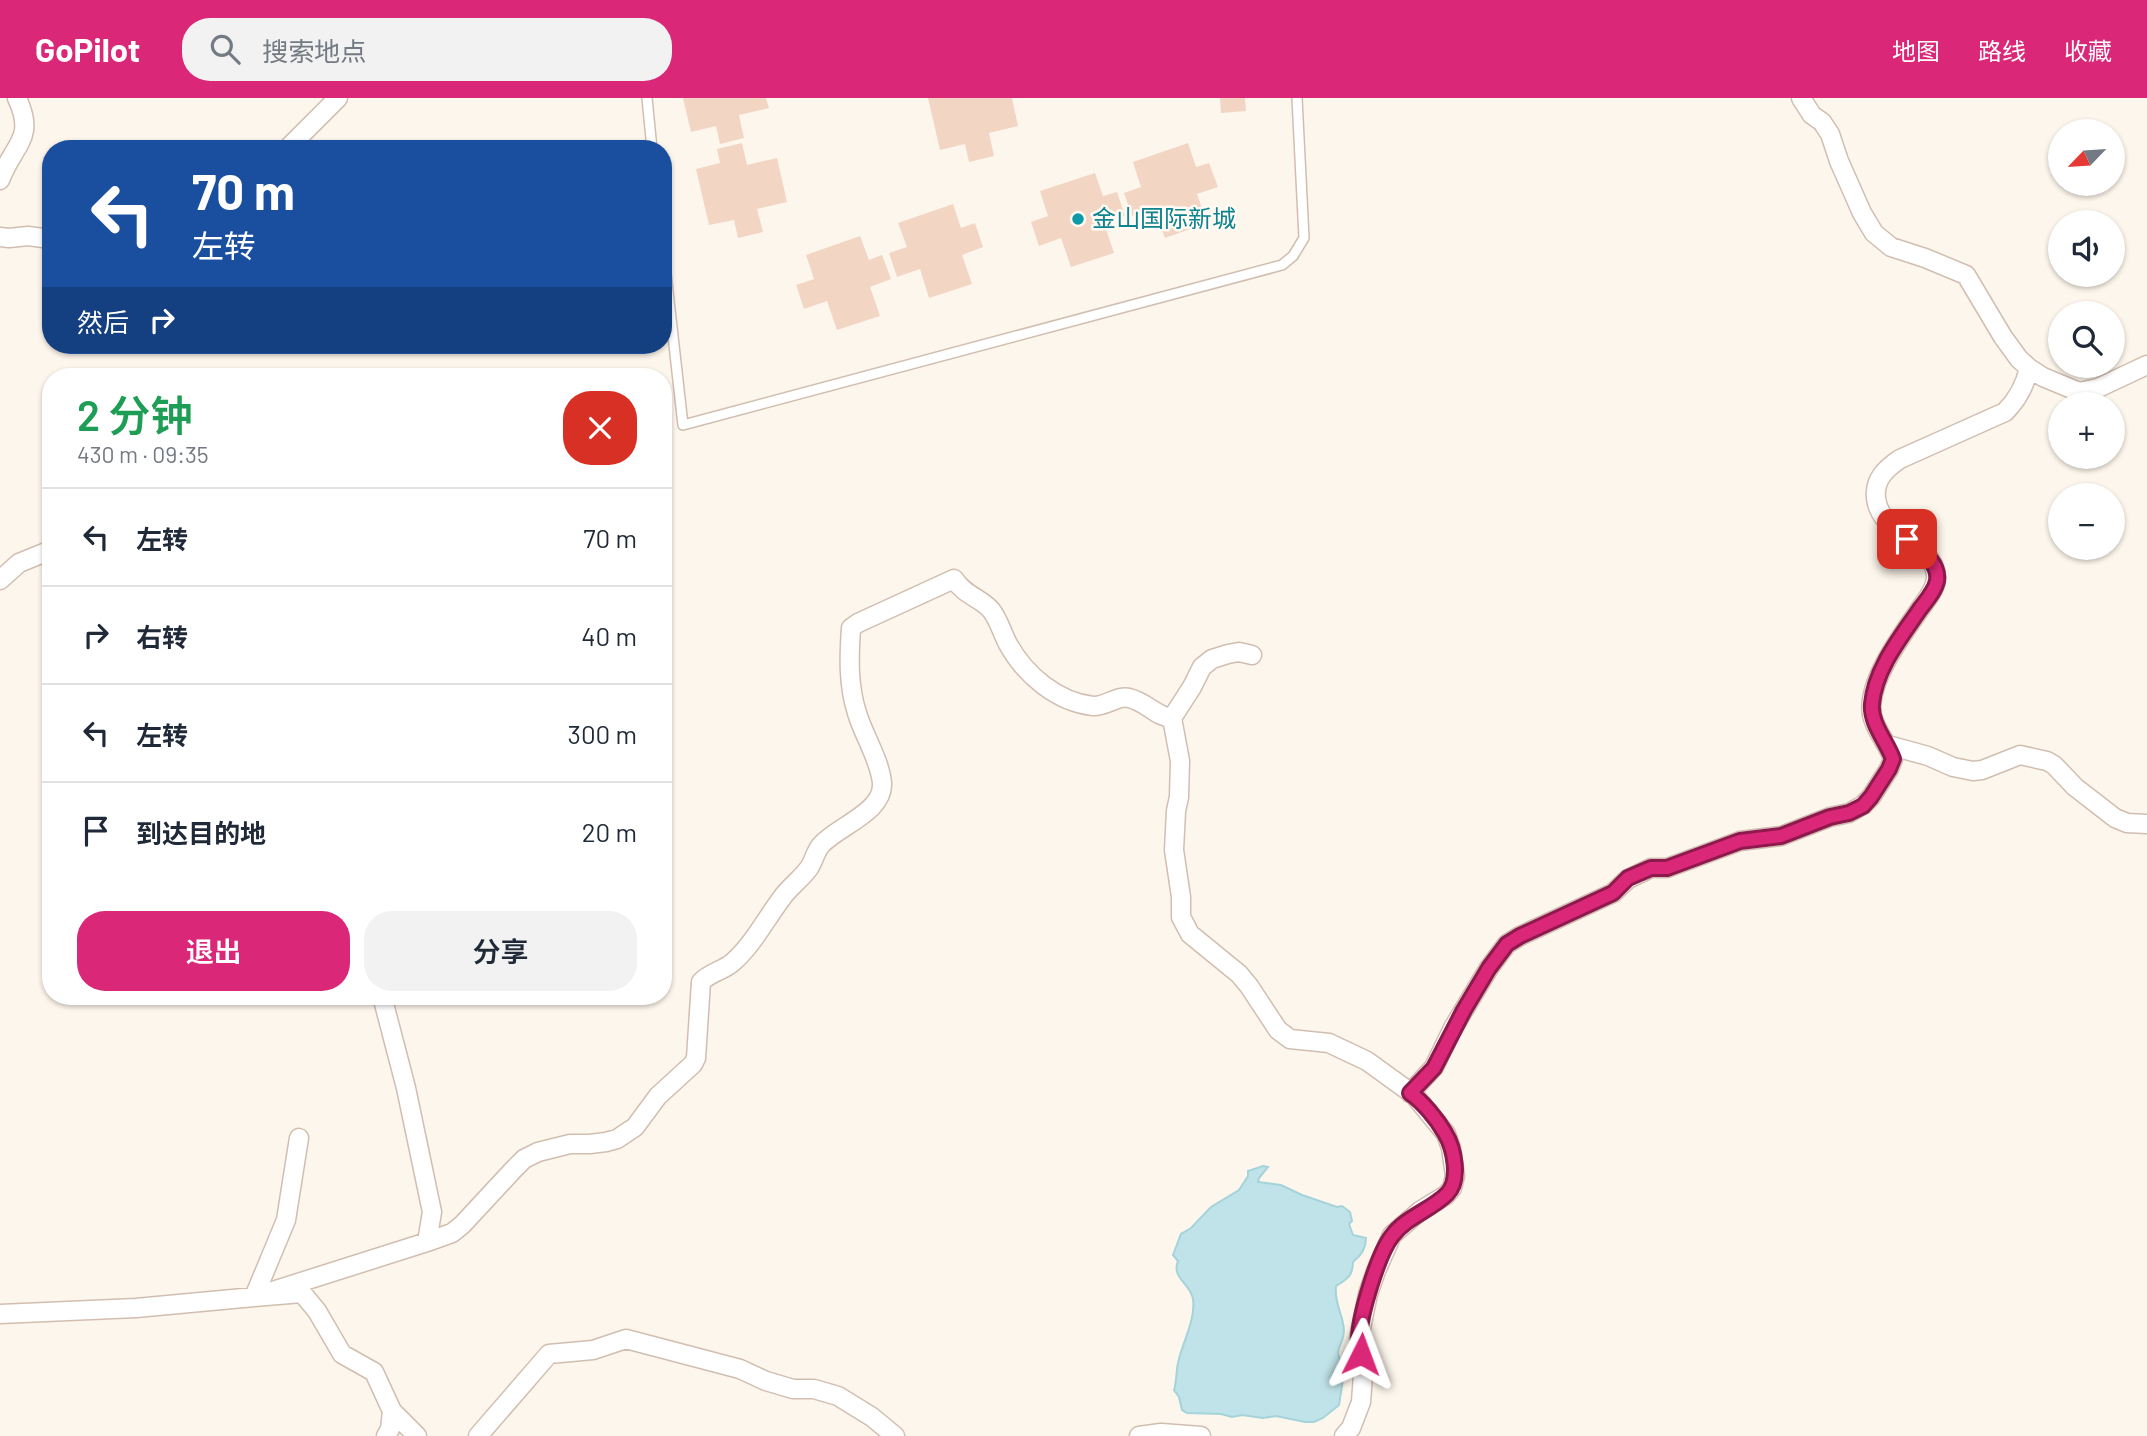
<!DOCTYPE html>
<html lang="zh">
<head>
<meta charset="utf-8">
<style>
  :root { --surface:#fff; --page:#f2f2f3; --text:#1f2937; --muted:#747a83; --line:#e0e1e3; --accent:#db2777 }
  body { margin:0; font-family:Barlow,"Noto Sans SC",sans-serif; background:var(--page); color:var(--text); height:100vh; display:flex; flex-direction:column; font-size:26px; white-space:nowrap }
  * { box-sizing:border-box; margin:0 }
  p { font-size:23px; color:var(--muted) }
  .icon { flex:none; width:38px; height:38px; fill:none; stroke:currentColor; stroke-width:2; stroke-linecap:round; stroke-linejoin:round }
  .map { position:relative; flex:1; overflow:hidden }
  .side { position:absolute; left:42px; top:270px; width:630px; height:637px; display:flex; flex-direction:column; background:var(--surface); border-radius:28px; box-shadow:0 2px 5px #0004 }
  .side>* { flex:none }
  .hud { position:absolute; left:42px; top:42px; width:630px; height:214px; border-radius:28px; box-shadow:0 2px 5px #0004; background:#1a4fa0; color:#fff; overflow:hidden }
  .needle { width:46px; rotate:245deg }
  .tools { position:absolute; left:2048px; top:21px; display:grid; gap:14px }
  .tools a { display:grid; place-items:center; width:77px; height:77px; border-radius:50%; background:var(--surface); box-shadow:0 2px 5px #0004; font-size:35px }
  .pin { position:absolute; display:grid; place-items:center; width:60px; height:60px; color:#fff; margin:-30px; border-radius:14px; box-shadow:0 4px 10px #0006 }
  .me { position:absolute; width:77px; margin:-38px; rotate:3deg; stroke-linejoin:round; filter:drop-shadow(0 0 5px #0008) }
  .turn { display:flex; align-items:center; gap:24px; height:147px; padding:0 35px; font-size:32px }
  .turn .icon { width:91px; height:91px; stroke-width:2.5 }
  .turn b { display:block; font-size:49px; line-height:60px }
  .then { display:flex; align-items:center; height:66px; padding:0 35px; background:#0003; gap:14px; font-size:26px }
  .round { display:grid; place-items:center; flex:none; width:74px; height:74px; border-radius:28px; background:var(--page) }
  .head { display:flex; align-items:center; justify-content:space-between; height:119px; padding:0 35px }
  h1 { font-size:42px; font-weight:600; line-height:52px; color:#1e9e55 }
  .cta { display:flex; gap:14px; margin-top:auto; padding:14px 35px }
  .cta a { flex:1; height:80px; border-radius:28px; background:var(--accent); color:#fff; font-size:28px; font-weight:600; line-height:80px; text-align:center }
  .cta a+a { background:var(--page); color:var(--text) }
  ul { padding:0; list-style:none }
  li { display:flex; align-items:center; gap:21px; height:98px; padding:0 35px; border-top:2px solid var(--line) }
  li div { flex:1 }
  li b { display:block; font-size:26px }
  li em { font-style:normal }
  header { display:flex; align-items:center; gap:42px; box-sizing:border-box; height:98px; padding:0 35px; background:var(--accent); color:#fff }
  header strong { font-size:33px }
  nav { display:flex; gap:38px; margin-inline-start:auto; font-size:24px }
  .search { width:490px; height:63px; background:var(--page); display:flex; align-items:center; gap:18px; box-sizing:border-box; padding:0 24px; border-radius:28px; color:var(--muted); font-size:26px }
  .map>svg:first-child { display:block }
</style>
</head>
<body>
<header>
<strong>GoPilot</strong>
<div class="search"><svg class="icon" aria-label="search" viewBox="0 0 24 24"><circle cx="10" cy="10" r="6"/><path d="M15 15l6 6"/></svg>搜索地点</div>
<nav><a>地图</a><a>路线</a><a>收藏</a></nav>
</header>
<div class="map">
<svg width="2147" height="1338" viewBox="0 0 2147 1338">
  <rect width="100%" height="100%" fill="#fdf6ec"/>
  <path fill="#bfe3e8" stroke="#a5d3da" stroke-width="2" d="M1263,1068l5,1 -9,11 -1,4 23,3 21,10 35,12 5,-1 8,6 2,9 -3,3 4,11 13,3c0,9 -5,18 -13,24 0,14 -6,17 -17,24 -2,18 7,28 8,44 0,17 -14,20 1,36l-6,39 -16,13 -9,4h-9l-29,-6 -13,2 -21,-3 -10,2 -11,-3 -34,-1 -5,-3 -3,-13 -5,-7c3,-10 2,-18 4,-27 4,-20 18,-43 15,-64 -2,-15 -22,-21 -15,-38l-5,-6 8,-21 10,-6 20,-21 28,-17 9,-14v-5z"/>
  <path fill="#f3d5c3" d="M683,0h83l3,10 -30,7 5,23 -24,6 -4,-18 -25,6z
    M928,0h84l6,28 -29,7 5,23 -25,6 -4,-18 -25,6z
    M1220,0h25l1,13 -25,2z
    M742,45l5,22 30,-7 10,44 -30,7 6,23 -25,6 -4,-18 -25,5 -13,-56 24,-6 -3,-14z
    M1188,45l8,24 13,-4 9,24 -21,7 10,29 -42,15 -10,-29 -23,7 -8,-23 17,-6 -8,-25z
    M1095,75l8,23 14,-4 8,24 -21,7 10,30 -43,14 -10,-29 -22,8 -8,-24 17,-6 -8,-25z
    M953,106l8,24 14,-5 8,24 -21,8 10,29 -43,14 -9,-29 -23,8 -8,-24 18,-6 -9,-24z
    M860,138l9,24 13,-5 9,24 -21,8 10,29 -43,14 -10,-29 -23,8 -8,-24 18,-6 -8,-24z"/>
  <g fill="none" stroke-linecap="round" stroke-linejoin="round">
    <defs>
      <path id="service" d="M647,0l5,51
        M663,149l20,178 599,-160 11,-9 11,-18 -7,-140"/>
      <path id="minor" d="M1801,0l11,17 10,7 8,12 9,27 23,52 12,20 17,14 34,11 41,17 37,62 16,22 10,9 14,9 36,15 19,-4 49,-23
        M287,51l51,-51
        M0,82c14,-37 36,-41 17,-82
        M0,139l9,1 19,-2 23,3
        M0,482l19,-17 32,-13
        M1172,620l8,43 -1,36 -3,14 -2,39 7,47v20l9,17 49,40 10,12 29,44 12,9 39,4 38,18 47,34 32,39 5,14 4,28 -3,12 -6,7 -26,16 -28,24 -16,36 -8,23 -9,44 2,16 3,7 -3,41 -10,26 -7,8
        M1888,647l40,11 25,11 20,4 9,-1 38,-15 27,6 7,4 21,22 40,31 12,5 20,1
        M382,898l24,92 26,124 -5,30
        M1410,995l24,-26 19,-39 36,-60 18,-24 13,-8 93,-43 15,-14 23,-11h16l73,-27 41,-5 49,-19 19,-4 14,-8 8,-8 18,-28 4,-10c-5,-15 -18,-29 -21,-44 -6,-32 30,-80 48,-106 6,-9 17,-21 16,-33 -2,-34 -56,-41 -60,-78 -2,-18 9,-29 24,-39l105,-47c13,-13 20,-26 24,-44
        M299,1040l-13,82 -32,77 48,-4 15,18 25,43 32,18 18,39 -2,18 -4,7
        M0,1216l136,-6 118,-11 173,-55 25,-9 10,-8 52,-56 10,-10 14,-7 32,-8h20l16,-2 11,-3 18,-12 23,-31 35,-32 3,-6 5,-76c8,-9 21,-11 31,-19 21,-18 35,-46 52,-68 7,-9 18,-17 25,-27 5,-7 6,-16 12,-23 17,-19 63,-33 61,-62 -2,-23 -19,-49 -25,-70 -9,-28 -8,-56 -6,-85l7,-5 96,-44c11,17 27,19 37,31 8,10 11,23 17,34 17,31 49,58 85,62 12,1 25,-11 36,-8 18,4 27,19 43,20l20,-31 10,-20 10,-8 16,-5 11,-2 13,3
        M392,1313l25,25
        M478,1338l71,-82 44,-4 33,-11 114,30 26,12 27,8h21l24,7 34,21 23,19
        M1139,1338l22,-3 40,3"/>
    </defs>
    <use href="#service" stroke="#d1beb0" stroke-width="12"/>
    <use href="#minor" stroke="#d1beb0" stroke-width="21"/>
    <use href="#service" stroke="#fff" stroke-width="9"/>
    <use href="#minor" stroke="#fff" stroke-width="18"/>
  </g>
  <g fill="none" stroke-linecap="round" stroke-linejoin="round">
    <defs>
      <path id="route" d="M1361,1256c-1,-6 -2,-11 -2,-16 1,-24 19,-84 33,-102 14,-19 39,-26 55,-42 14,-14 7,-46 -2,-61 -8,-14 -22,-31 -35,-40l24,-25 30,-58 25,-42 18,-24 13,-8 93,-43 15,-15 23,-10h16l73,-27 41,-5 49,-19 19,-4 14,-7 8,-9 18,-28 4,-10c-6,-17 -23,-36 -21,-55 3,-35 29,-67 48,-95 6,-8 15,-18 17,-28 3,-19 -18,-32 -30,-42"/>
    </defs>
    <use href="#route" stroke="#8e194d" stroke-width="18"/>
    <use href="#route" stroke="#db2777" stroke-width="12"/>
  </g>
  <circle fill="#0f9aa8" stroke="#fffaf3" stroke-width="2.5" cx="1078" cy="121" r="7"/>
  <g text-anchor="middle" stroke-width="5" stroke-linejoin="round" paint-order="stroke">
    <g font-size="24" fill="#0d838f" stroke="#fffaf3" text-anchor="start">
      <text x="1092" y="129">金山国际新城</text>
    </g>
  </g>
</svg>
<div class="tools">
<a><svg class="needle" viewBox="-14 -14 28 28"><path d="M0-13l5 13h-10z" fill="#e53935"/><path d="M0 13l5-13h-10z" fill="#747a83"/></svg></a>
<a><svg class="icon" aria-label="sound" viewBox="0 0 24 24"><path d="M4 9h4l5-4v14l-5-4H4zM17 9q2 3 0 6"/></svg></a>
<a><svg class="icon" aria-label="search" viewBox="0 0 24 24"><circle cx="10" cy="10" r="6"/><path d="M15 15l6 6"/></svg></a>
<a>+</a>
<a>−</a>
</div>
<div class="pin" style="left:1907px;top:441px;background:#d93025"><svg class="icon" aria-label="arrive" viewBox="0 0 24 24"><path d="M6 21V4h12l-3 4 3 4H6"/></svg></div>
<svg class="me" style="left:1361px;top:1256px" viewBox="-20 -20 40 40"><path d="M0-17L14 15 0 8-14 15z" fill="#db2777" stroke="#fff" stroke-width="4"/></svg>
<div class="hud">
<div class="turn"><svg class="icon" aria-label="left" viewBox="0 0 24 24"><path d="M17 20v-9H6M10 6l-5 5 5 5"/></svg><div><b>70 m</b>左转</div></div>
<div class="then">然后<svg class="icon" aria-label="right" viewBox="0 0 24 24"><path d="M7 20v-9h11M14 6l5 5-5 5"/></svg></div>
</div>
<section class="side">
<div class="head"><div><h1>2 分钟</h1><p>430 m · 09:35</p></div><a class="round" style="background:#d93025;color:#fff"><svg class="icon" aria-label="close" viewBox="0 0 24 24"><path d="M6 6l12 12M18 6L6 18"/></svg></a></div>
<ul>
<li><svg class="icon" aria-label="left" viewBox="0 0 24 24"><path d="M17 20v-9H6M10 6l-5 5 5 5"/></svg><div><b>左转</b></div><em>70 m</em></li>
<li><svg class="icon" aria-label="right" viewBox="0 0 24 24"><path d="M7 20v-9h11M14 6l5 5-5 5"/></svg><div><b>右转</b></div><em>40 m</em></li>
<li><svg class="icon" aria-label="left" viewBox="0 0 24 24"><path d="M17 20v-9H6M10 6l-5 5 5 5"/></svg><div><b>左转</b></div><em>300 m</em></li>
<li><svg class="icon" aria-label="arrive" viewBox="0 0 24 24"><path d="M6 21V4h12l-3 4 3 4H6"/></svg><div><b>到达目的地</b></div><em>20 m</em></li>
</ul>
<div class="cta"><a>退出</a><a>分享</a></div>
</section>
</div>
</body>
</html>
